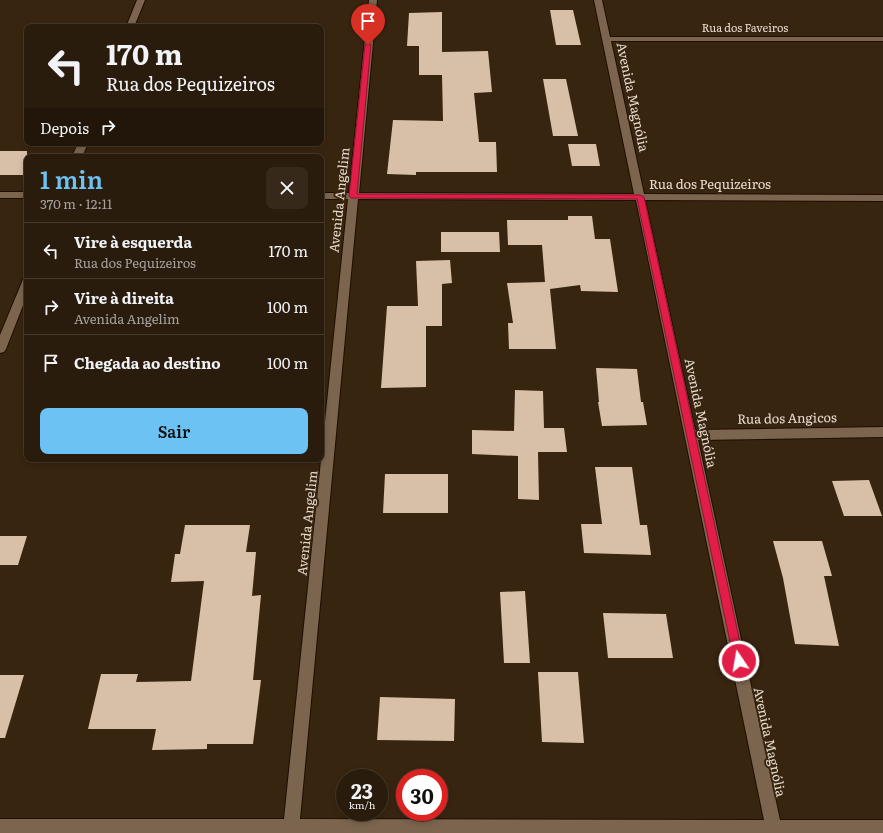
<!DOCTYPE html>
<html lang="pt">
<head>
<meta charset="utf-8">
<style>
  :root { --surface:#2a1c0c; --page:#36291a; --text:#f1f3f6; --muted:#a5a19d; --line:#463a2d; --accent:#6cc2f3 }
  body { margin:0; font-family:Literata,serif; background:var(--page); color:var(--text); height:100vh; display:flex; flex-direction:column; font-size:15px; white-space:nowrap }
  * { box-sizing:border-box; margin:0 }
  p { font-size:13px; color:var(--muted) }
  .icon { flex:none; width:22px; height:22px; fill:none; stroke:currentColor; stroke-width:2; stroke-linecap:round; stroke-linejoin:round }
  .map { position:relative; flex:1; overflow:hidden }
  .sheet { position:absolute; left:24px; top:154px; width:300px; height:308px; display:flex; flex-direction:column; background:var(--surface); border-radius:8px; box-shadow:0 2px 6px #0003,0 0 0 1px var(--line) }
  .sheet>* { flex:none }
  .guide { position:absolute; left:24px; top:24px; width:300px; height:122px; border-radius:8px; box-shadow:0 2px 6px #0003,0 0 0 1px var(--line); background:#2a1c0c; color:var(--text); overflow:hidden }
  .speed { position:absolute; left:336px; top:769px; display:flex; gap:8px; font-size:20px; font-weight:700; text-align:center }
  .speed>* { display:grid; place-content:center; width:52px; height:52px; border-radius:50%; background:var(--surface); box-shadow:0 2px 6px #0003,0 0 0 1px var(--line); line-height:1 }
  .speed small { font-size:10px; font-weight:400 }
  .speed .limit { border:6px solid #d22; background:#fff; color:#111 }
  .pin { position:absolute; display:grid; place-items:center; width:34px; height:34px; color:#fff; margin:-41px -17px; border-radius:50% 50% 50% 0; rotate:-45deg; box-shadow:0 0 4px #0007 }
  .pin .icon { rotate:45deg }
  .me { position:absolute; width:44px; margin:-22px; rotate:348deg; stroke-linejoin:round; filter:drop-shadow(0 0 3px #0008) }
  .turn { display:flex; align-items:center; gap:14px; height:84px; padding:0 16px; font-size:18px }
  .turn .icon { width:52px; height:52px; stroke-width:2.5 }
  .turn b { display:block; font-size:28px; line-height:34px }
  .then { display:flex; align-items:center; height:38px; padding:0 16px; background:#0003; gap:8px; font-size:15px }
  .round { display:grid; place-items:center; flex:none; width:42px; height:42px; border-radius:8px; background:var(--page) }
  .headline { display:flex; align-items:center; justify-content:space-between; height:68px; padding:0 16px }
  h1 { font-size:24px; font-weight:600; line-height:30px; color:var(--accent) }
  .cta { display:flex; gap:8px; margin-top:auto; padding:8px 16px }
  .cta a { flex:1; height:46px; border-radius:8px; background:var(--accent); color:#111; font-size:16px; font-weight:600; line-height:46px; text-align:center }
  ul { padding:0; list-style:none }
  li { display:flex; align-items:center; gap:12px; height:56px; padding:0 16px; border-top:1px solid var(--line) }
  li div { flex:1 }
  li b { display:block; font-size:15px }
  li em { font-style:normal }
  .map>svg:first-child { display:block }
</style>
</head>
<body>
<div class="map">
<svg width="883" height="833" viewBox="0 0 883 833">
  <rect width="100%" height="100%" fill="#382510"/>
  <path fill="#d8bfa7" d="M550,10h23l8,35h-25z
    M442,12v40l46,-1 4,41 -18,1 5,49h17l1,30h-81v3l-29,-1 6,-54 50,1 -1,-46h-23v-29h-12l2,-33z
    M543,79h23l12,57h-25z
    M568,144h28l4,22h-28z
    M0,151h27v24h-27z
    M568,216h24l3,23h15l8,53 -37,-1 -1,-6 -30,4 6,60h-47l-1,-26h5l-6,-40 38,-1 -3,-37h-34l-1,-25h61z
    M441,232h58l1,20h-59z
    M450,260l2,23 -10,1v42h-16v61l-45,1 6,-82h31l-2,-45z
    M596,368l41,1 4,33h2l4,23 -45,1 -4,-24h1z
    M515,390l28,1 1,37h20l3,24h-29l1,48 -21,-1v-43l-46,-2v-24l42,1z
    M595,467h37l8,58h7l4,30 -67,-2 -3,-29h21z
    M385,474h63v39h-65z
    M869,480l13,36h-38l-12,-35z
    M185,525h65l-4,27h10l-4,44 9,-1 -8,85h8l-8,64h-46v5l-55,1 4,-21h-68l13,-55h37l-2,8 55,-1 13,-100 -33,1 4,-28h5z
    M0,536h27l-9,29h-18z
    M773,541h49l10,35h-8l15,70 -44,-2 -12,-66z
    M525,591l5,72h-26l-4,-71z
    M603,613l63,1 7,44h-65z
    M538,672h40l6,71 -42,-1z
    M0,675h24l-19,63h-5z
    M380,697l75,2 -1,42 -77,-1z"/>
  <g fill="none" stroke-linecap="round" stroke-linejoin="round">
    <defs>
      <path id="minor" d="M137,0h8l-11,27h-8z
        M369,0h8l-18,193 275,1 -40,-194h8l8,37h273v4h-272l33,153 239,1v6l-238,-1 50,230 188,-3v10l-185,3 82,380h103v13h-883v-14h284l64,-620h-27v-6h28zM358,199l278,1 128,620 -464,-1z
        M78,143h10l-6,14h-10z
        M0,192h27v6h-27z
        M27,278v17l-21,54 -2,3 -4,1v-18l22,-53 1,-3z"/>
    </defs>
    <use href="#minor" stroke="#1f0d00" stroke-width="2"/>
    <use href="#minor" fill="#7b654f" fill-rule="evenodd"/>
  </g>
  <path fill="#e11d48" stroke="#92132f" d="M368,43l3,2 -14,149 283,1 4,2 100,464 -1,4 -4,2 -4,-2 -1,-4 -97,-462 -286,-1 -2,-2 16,-151z"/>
  <g text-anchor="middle" stroke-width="4" stroke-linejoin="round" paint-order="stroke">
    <g font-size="11" fill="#e8dbcf" stroke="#382510">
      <text x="745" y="32">Rua dos Faveiros</text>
    </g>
    <g font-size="13" fill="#e8dbcf" stroke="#382510">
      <text transform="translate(633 97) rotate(78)" y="5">Avenida Magnólia</text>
      <text x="710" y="189">Rua dos Pequizeiros</text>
      <text transform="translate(339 200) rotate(-84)" y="5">Avenida Angelim</text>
      <text transform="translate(701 413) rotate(78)" y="5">Avenida Magnólia</text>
      <text transform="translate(787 418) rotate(-1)" y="5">Rua dos Angicos</text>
      <text transform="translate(307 523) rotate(-84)" y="5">Avenida Angelim</text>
      <text transform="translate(770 742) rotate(78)" y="5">Avenida Magnólia</text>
    </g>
  </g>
</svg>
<div class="speed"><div>23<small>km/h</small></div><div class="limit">30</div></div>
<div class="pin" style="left:368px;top:45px;background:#d93025"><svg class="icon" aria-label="arrive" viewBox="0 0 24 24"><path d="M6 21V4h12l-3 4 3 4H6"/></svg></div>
<svg class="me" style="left:739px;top:661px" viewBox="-20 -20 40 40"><circle r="17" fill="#e11d48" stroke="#fff" stroke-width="3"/><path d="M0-11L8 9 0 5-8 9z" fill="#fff"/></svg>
<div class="guide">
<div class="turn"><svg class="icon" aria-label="left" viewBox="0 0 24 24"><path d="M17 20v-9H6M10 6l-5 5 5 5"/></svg><div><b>170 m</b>Rua dos Pequizeiros</div></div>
<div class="then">Depois<svg class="icon" aria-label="right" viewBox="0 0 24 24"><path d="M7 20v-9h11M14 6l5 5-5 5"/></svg></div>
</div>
<section class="sheet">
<div class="headline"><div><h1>1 min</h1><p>370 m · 12:11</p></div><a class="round"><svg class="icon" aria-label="close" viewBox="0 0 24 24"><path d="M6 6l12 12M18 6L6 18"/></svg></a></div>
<ul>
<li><svg class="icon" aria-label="left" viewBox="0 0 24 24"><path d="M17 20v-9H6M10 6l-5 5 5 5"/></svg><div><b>Vire à esquerda</b><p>Rua dos Pequizeiros</p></div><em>170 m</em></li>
<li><svg class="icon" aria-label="right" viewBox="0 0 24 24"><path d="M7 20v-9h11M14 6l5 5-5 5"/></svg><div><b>Vire à direita</b><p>Avenida Angelim</p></div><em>100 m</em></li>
<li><svg class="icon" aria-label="arrive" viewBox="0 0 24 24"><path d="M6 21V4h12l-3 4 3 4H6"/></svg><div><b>Chegada ao destino</b></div><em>100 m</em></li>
</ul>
<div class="cta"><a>Sair</a></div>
</section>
</div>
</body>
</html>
